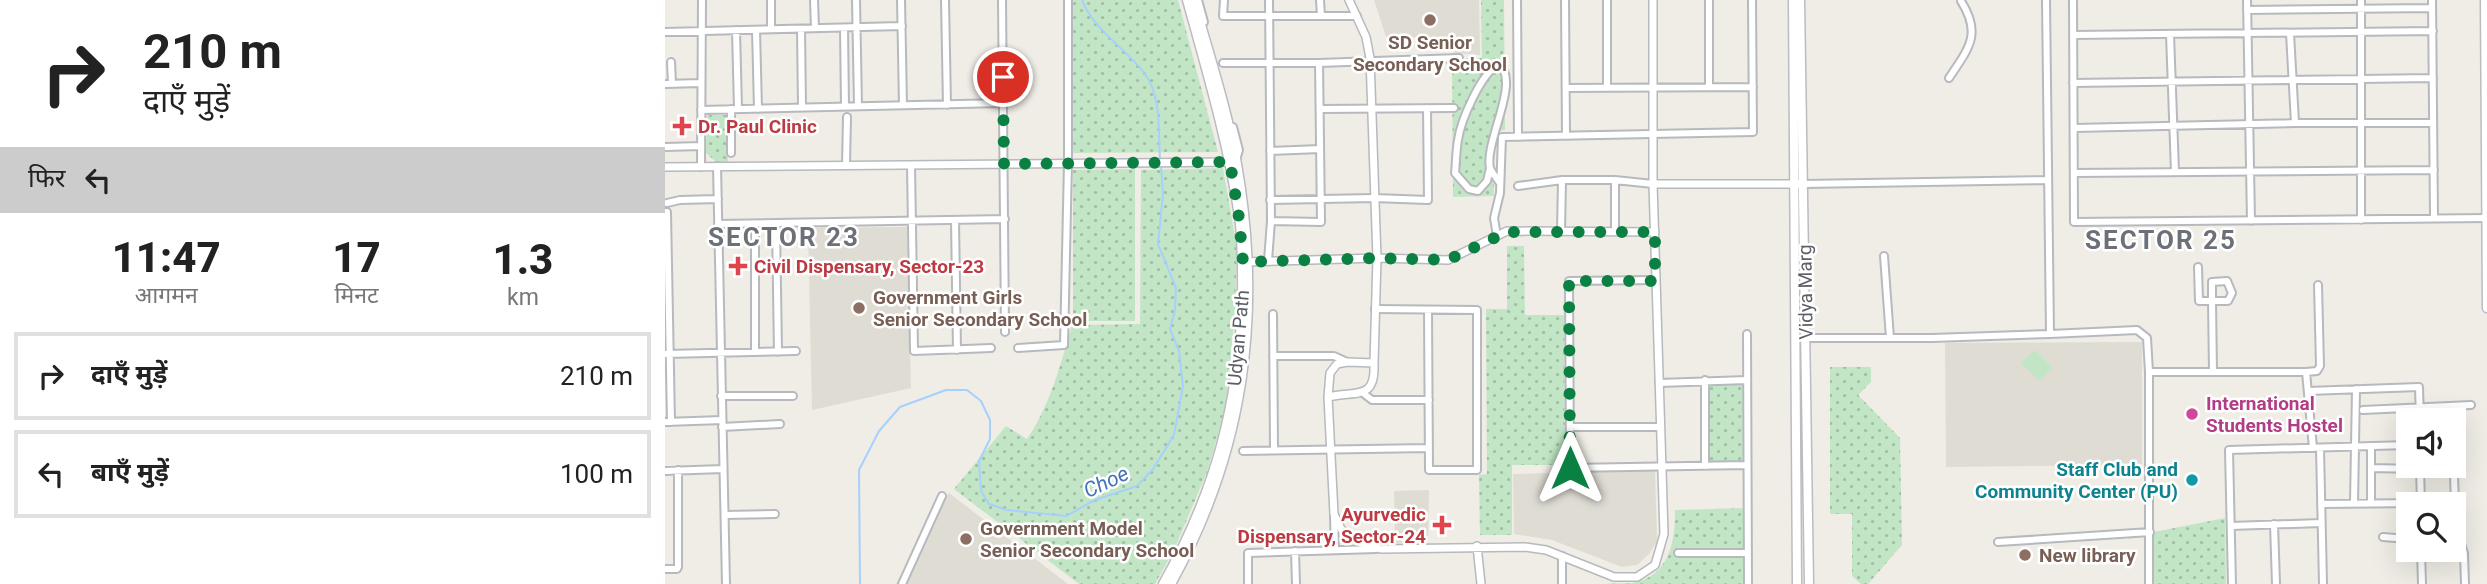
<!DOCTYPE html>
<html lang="hi">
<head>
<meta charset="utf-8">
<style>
  :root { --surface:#fff; --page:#f2f2f2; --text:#222; --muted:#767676; --line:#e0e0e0 }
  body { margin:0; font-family:Roboto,"Noto Sans Devanagari",sans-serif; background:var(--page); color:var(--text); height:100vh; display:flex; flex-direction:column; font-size:26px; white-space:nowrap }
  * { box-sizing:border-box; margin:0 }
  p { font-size:23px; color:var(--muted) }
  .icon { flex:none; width:38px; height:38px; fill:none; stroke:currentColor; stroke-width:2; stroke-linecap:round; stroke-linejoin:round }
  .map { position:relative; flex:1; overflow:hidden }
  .sheet { display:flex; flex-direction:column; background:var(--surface); width:665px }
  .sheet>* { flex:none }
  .hud { background:#fff; color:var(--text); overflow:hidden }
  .fabs { position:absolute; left:1731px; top:408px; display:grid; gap:14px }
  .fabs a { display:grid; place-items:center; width:70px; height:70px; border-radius:0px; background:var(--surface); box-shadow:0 7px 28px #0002; font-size:35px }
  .pin { position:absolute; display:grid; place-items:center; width:60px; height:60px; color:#fff; margin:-30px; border:4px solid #fff; border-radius:50%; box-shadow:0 2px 7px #0007 }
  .me { position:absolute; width:77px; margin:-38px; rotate:0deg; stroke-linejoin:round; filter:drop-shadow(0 0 5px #0008) }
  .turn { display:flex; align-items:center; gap:24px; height:147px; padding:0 28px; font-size:32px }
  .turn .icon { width:91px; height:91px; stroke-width:2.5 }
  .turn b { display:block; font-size:49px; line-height:60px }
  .then { display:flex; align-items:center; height:66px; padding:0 28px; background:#0003; gap:14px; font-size:26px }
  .eta { display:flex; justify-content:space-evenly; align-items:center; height:119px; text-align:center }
  .eta b { font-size:42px; font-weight:800; line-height:49px }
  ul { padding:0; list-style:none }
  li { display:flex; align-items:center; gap:21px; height:88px; margin:0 14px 10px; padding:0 14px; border:4px solid var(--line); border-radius:0px }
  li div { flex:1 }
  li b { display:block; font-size:26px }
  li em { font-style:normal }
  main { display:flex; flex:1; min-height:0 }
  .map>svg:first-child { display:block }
</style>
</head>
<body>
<main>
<section class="sheet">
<div class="hud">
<div class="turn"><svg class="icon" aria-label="right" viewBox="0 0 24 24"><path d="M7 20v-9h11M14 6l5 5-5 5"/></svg><div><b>210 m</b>दाएँ मुड़ें</div></div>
<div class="then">फिर<svg class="icon" aria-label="left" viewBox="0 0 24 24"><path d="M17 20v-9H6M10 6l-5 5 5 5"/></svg></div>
</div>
<div class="eta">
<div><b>11:47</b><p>आगमन</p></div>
<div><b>17</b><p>मिनट</p></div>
<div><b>1.3</b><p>km</p></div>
</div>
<ul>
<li><svg class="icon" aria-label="right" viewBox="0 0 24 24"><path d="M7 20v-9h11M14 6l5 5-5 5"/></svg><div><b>दाएँ मुड़ें</b></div><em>210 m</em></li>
<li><svg class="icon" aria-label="left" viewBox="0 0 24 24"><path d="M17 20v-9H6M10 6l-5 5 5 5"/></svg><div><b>बाएँ मुड़ें</b></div><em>100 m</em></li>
</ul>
</section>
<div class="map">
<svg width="1822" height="584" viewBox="0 0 1822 584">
  <defs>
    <pattern id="park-dots" width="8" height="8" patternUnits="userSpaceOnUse" patternTransform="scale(1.75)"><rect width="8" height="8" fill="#c2e6c5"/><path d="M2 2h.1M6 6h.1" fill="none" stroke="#a1bea4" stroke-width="1.8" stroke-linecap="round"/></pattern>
  </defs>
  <rect width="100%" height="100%" fill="#efede5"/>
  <path fill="#dfdcd3" d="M709,0h105l1,55 -26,-2v-15l-68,-1z
    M242,227l4,161 -99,22 -4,-182z
    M1477,342v123l-196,2 -1,-124z
    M990,470l2,71 -8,13 -12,11 -15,2 -70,-27 -38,-6 -1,-60z
    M764,490l-1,52 -33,1 -1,-52z
    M284,493l119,91h-172z"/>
  <path fill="#c2e6c5" d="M1370,350l18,18 -14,13 -18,-18z"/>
  <path fill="url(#park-dots)" d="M408,0h105l40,152 -145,1z
    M816,0h23l1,130 -12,1 1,65 -41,1 -1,-138 30,-1z
    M42,115h20l1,47h-12l-10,-9z
    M558,168l14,80 -2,64 -9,96 -19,64 -33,78 -19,34h-76l-125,-95 52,-63 21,13c23,-33 34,-76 45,-114l68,-1 1,-154z
    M470,169v152h-62v-151z
    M842,246h17l1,69h39l1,150h-53v70h-32l-1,-60 8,-1 -1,-165h21z
    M1165,367h41v15l-13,13 42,43 2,107 -34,39h-7l-9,-8v-62h-22z
    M1043,383h35v79l-34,1z
    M1080,508v76h-140c7,-1 18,0 27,-1 38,-7 43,-41 43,-73z
    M1560,518l1,66h-73l1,-52z"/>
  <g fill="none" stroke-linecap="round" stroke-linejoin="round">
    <path stroke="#a6d0fd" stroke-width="2" d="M417,0c12,31 44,48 63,74 17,23 13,59 15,85
      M195,584l-1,-114 20,-39 21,-24 46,-17h21l14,11 9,19v19l-11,22 2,30 8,13 18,6 59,6 29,-16 42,-14 16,-17 21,-34 9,-49 -4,-35 -9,-22 5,-19 1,-22 -18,-44 5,-50 -2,-29"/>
    <defs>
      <path id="minor" d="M106,0v29
        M149,0l1,28
        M191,0l2,106
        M236,0l2,105
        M280,0l2,105
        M337,0l3,332
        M533,0l6,22
        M559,0l-1,16h134
        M655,0l1,16
        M852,0l1,137
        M900,0l1,136
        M1044,0v87
        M1408,0l1,222 413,-4
        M1582,0l4,221
        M1696,0v220
        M1767,0l2,217
        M1582,10l185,-2
        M179,28l1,79
        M136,29l1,79
        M71,30l2,79
        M91,30l2,79
        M0,32l237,-6
        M1625,33l5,90
        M1505,34l5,138
        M1408,35l360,-4
        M6,62l1,22
        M558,63h96l140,-5
        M1284,78c20,-30 33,-44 12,-77
        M1408,83l360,-5
        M0,84l36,-1
        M901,88l187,-1
        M942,88v-88
        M66,109v44
        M655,109l134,-1
        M36,110l302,-7
        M568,127l6,23 -3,10
        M1409,128l221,-5h138
        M0,147l36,-1
        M605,151l50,-2
        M181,165l1,-48
        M246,165l3,186 77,-3
        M52,166l9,418
        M36,167l1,-167
        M825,168l-3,13 -9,10 -9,-2 -14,-16c1,-10 1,-22 3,-33 3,-20 23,-67 41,-76 22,18 -15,78 -9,104 1,4 7,10 9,14
        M1409,173l360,-3
        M950,180l38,4
        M1138,184l245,-4
        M853,186l44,-6
        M605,200l104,-2 54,2 -1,-92
        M2,203l13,-3 38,-1
        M0,212h2l4,210
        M290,220l2,130
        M606,221l50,1 -2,-159
        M53,224l287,-5
        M90,224v128
        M111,224l2,128
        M896,231l1,-51h53v50
        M832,236l-3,-18 6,-25 2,-56 251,-5 -1,-132
        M1219,256l6,82
        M603,261l3,-40 -2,-221
        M1533,267l1,34h13l1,71
        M990,280l-86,1 1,187 177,-3
        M1562,281l5,12 -4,8h-16v-19z
        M710,309l102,1v160h-48l-1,-160
        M608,314l1,136
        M1082,334l1,250
        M1385,334l87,-4 10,8 2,34v212
        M1141,338h126l118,-4 -4,-334
        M353,348l46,-3 4,-182v-163
        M0,354l131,-3
        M608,356h61l13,6
        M1484,372h157l7,76
        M1641,372l11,-1 3,-5 -2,-81
        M1040,380v86
        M994,383l88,-3
        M1643,391l111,-4 1,33
        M698,393l9,7h57
        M56,396h72
        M1787,406l1,14
        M1698,410l108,-5
        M0,422l57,-2
        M57,427l58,-3
        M905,427h90
        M1706,446v57
        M1655,448l3,136
        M1788,449l3,81 8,23 1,31
        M578,451l186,-3
        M1755,467l1,37
        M1706,468l49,1
        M0,471l58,-2
        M1689,503l2,-114
        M1656,504l100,-1
        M60,515l50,-1
        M669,516l1,34
        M1609,524l2,60
        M1566,526l90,-3
        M1718,537l25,2
        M1333,542l152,-10
        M1756,550l1,34
        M630,551l1,33
        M1013,553h69
        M0,569h12l1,-2v-97
        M237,584l40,-88
        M583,584v-31l128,-4
        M897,584v-28
        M1567,584l-3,-134 179,-5"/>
      <path id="tertiary" d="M684,0l17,37 4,21 7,200 -3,105 -27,-1 -10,2 -7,9 -2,24 6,117 7,15 8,7 12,7 20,6 144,-2 21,3 68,27h23l18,-12 9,-31 -11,-350v-184
        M0,167l570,-5
        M988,184h147
        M578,262l134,-4 71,2 59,-29 148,1
        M663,397c27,-7 48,5 46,-34
        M812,546l4,38"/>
      <path id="secondary" d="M1128,0l4,584
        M1135,0l9,584
        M1820,0l2,308
        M498,584c52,-92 75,-178 79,-283 0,-28 1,-56 -3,-85 -11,-73 -32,-144 -52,-216
        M506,584c74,-133 92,-271 66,-420 -10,-56 -28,-110 -43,-164"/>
    </defs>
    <use href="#minor" stroke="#b7b9be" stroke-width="10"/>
    <use href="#tertiary" stroke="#b7b9be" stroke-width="10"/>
    <use href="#secondary" stroke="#babcc2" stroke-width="11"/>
    <use href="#minor" stroke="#fff" stroke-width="6"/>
    <use href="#tertiary" stroke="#fff" stroke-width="7"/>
    <use href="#secondary" stroke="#fff" stroke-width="8"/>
  </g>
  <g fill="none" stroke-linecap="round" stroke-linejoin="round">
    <path stroke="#0b8043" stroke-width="12" stroke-dasharray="0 21.6" d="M338,77l1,87 226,-2 9,56 4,44 134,-4 71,2 59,-28h148v49h-86l1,187"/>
  </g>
  <g fill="#8d6e63" stroke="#fff" stroke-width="2.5">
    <circle cx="765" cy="20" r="7"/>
    <circle cx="194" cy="308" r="7"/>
    <circle cx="301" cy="539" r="7"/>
    <circle cx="1360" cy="555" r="7"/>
  </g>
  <g fill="#e0444e" stroke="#fff" stroke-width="2.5">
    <path d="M13.5 115.5h7v7h7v7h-7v7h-7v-7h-7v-7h7z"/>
    <path d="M69.5 255.5h7v7h7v7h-7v7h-7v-7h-7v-7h7z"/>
    <path d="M773.5 514.5h7v7h7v7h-7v7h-7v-7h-7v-7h7z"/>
  </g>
  <circle fill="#d1479c" stroke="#fff" stroke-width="2.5" cx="1527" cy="414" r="7"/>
  <circle fill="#0f9aa8" stroke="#fff" stroke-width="2.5" cx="1527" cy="480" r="7"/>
  <g text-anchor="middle" stroke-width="5" stroke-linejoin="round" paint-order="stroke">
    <g font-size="19" font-weight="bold" fill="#785e54" stroke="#fff" text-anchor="start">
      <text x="765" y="49" text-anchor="middle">SD Senior<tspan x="765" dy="22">Secondary School</tspan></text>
      <text x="208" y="304">Government Girls<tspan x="208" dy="22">Senior Secondary School</tspan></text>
      <text x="315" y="535">Government Model<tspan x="315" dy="22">Senior Secondary School</tspan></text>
      <text x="1374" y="562">New library</text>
    </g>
    <g font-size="19" font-weight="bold" fill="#be3a42" stroke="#fff" text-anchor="start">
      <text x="33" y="133">Dr. Paul Clinic</text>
      <text x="89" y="273">Civil Dispensary, Sector-23</text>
      <text x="761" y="521" text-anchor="end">Ayurvedic<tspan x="761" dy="22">Dispensary, Sector-24</tspan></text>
    </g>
    <g font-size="19" fill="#5c5f65" stroke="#fff">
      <text transform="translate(1140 292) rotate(-91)" y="7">Vidya Marg</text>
      <text transform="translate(573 338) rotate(-85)" y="7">Udyan Path</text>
    </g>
    <g font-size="19" font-weight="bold" fill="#b23c85" stroke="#fff" text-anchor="start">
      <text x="1541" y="410">International<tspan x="1541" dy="22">Students Hostel</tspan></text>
    </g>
    <g font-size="19" font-weight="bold" fill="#0d838f" stroke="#fff" text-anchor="end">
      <text x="1513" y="476">Staff Club and<tspan x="1513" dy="22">Community Center (PU)</tspan></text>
    </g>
    <g font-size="21" font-style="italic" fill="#4573b8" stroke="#fff">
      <text transform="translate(441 482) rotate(-25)" y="7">Choe</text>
    </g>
    <g font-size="26" font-weight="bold" letter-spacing="2" fill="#6d7177" stroke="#fff">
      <text x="119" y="246">SECTOR 23</text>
      <text x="1496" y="249">SECTOR 25</text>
    </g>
  </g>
</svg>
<div class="fabs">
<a><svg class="icon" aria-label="sound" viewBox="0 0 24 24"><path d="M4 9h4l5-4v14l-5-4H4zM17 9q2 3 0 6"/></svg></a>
<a><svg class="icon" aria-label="search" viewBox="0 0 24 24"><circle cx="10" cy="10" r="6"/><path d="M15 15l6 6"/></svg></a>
</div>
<div class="pin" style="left:338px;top:77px;background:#d93025"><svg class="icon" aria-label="arrive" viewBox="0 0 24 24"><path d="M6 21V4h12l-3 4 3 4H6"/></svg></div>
<svg class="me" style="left:905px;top:468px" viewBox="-20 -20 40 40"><path d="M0-17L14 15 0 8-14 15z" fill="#0b8043" stroke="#fff" stroke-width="4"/></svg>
</div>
</main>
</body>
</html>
